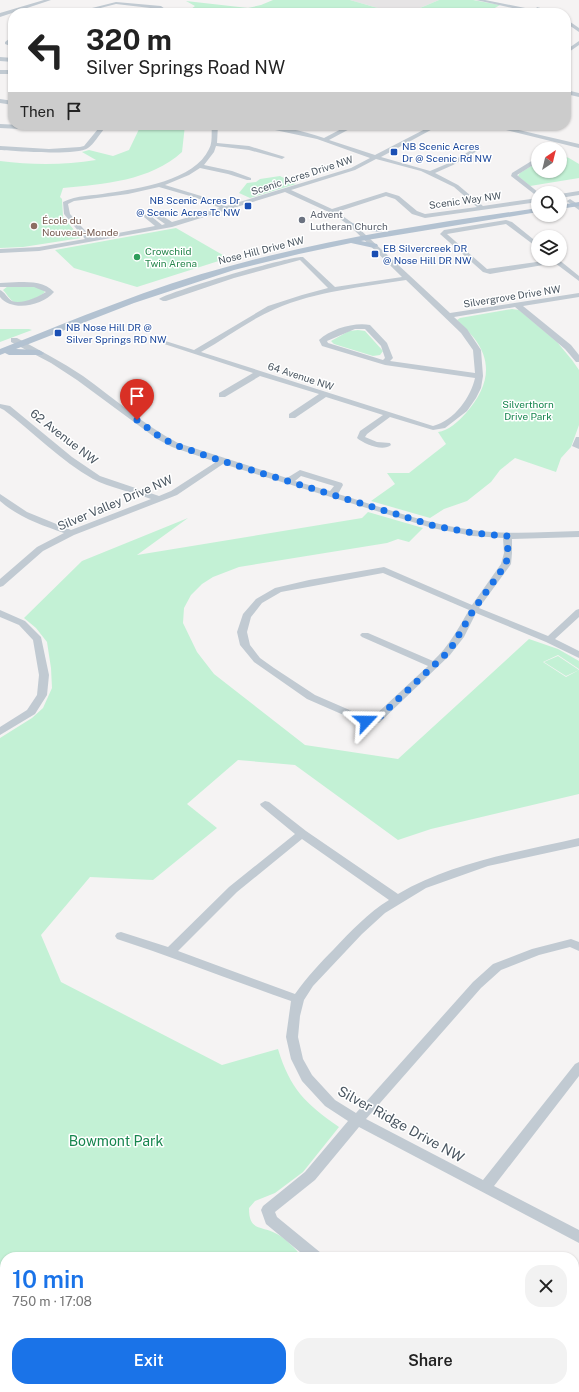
<!DOCTYPE html>
<html lang="en">
<head>
<meta charset="utf-8">
<style>
  :root { --surface:#fff; --page:#f2f2f2; --text:#222; --muted:#767676; --accent:#1a73e8 }
  body { margin:0; font-family:"Public Sans",sans-serif; background:var(--page); color:var(--text); height:100vh; display:flex; flex-direction:column; font-size:15px; white-space:nowrap }
  * { box-sizing:border-box; margin:0 }
  p { font-size:13px; color:var(--muted) }
  .icon { flex:none; width:22px; height:22px; fill:none; stroke:currentColor; stroke-width:2; stroke-linecap:round; stroke-linejoin:round }
  .map { position:relative; flex:1; overflow:hidden }
  .panel { position:absolute; left:0px; top:1252px; width:579px; height:140px; display:flex; flex-direction:column; background:var(--surface); border-radius:16px 16px 0 0; box-shadow:0 1px 3px #0004 }
  .panel>* { flex:none }
  .banner { position:absolute; left:8px; top:8px; width:563px; height:122px; border-radius:16px; box-shadow:0 1px 3px #0004; background:#fff; color:var(--text); overflow:hidden }
  .needle { width:26px; rotate:35deg }
  .fabs { position:absolute; left:531px; top:142px; display:grid; gap:8px }
  .fabs a { display:grid; place-items:center; width:36px; height:36px; border-radius:50%; background:var(--surface); box-shadow:0 1px 3px #0004; font-size:20px }
  .pin { position:absolute; display:grid; place-items:center; width:34px; height:34px; color:#fff; margin:-41px -17px; border-radius:50% 50% 50% 0; rotate:-45deg; box-shadow:0 0 4px #0007 }
  .pin .icon { rotate:45deg }
  .me { position:absolute; width:44px; margin:-22px; rotate:67deg; stroke-linejoin:round; filter:drop-shadow(0 0 3px #0008) }
  .turn { display:flex; align-items:center; gap:14px; height:84px; padding:0 12px; font-size:18px }
  .turn .icon { width:52px; height:52px; stroke-width:2.5 }
  .turn b { display:block; font-size:28px; line-height:34px }
  .then { display:flex; align-items:center; height:38px; padding:0 12px; background:#0003; gap:8px; font-size:15px }
  .round { display:grid; place-items:center; flex:none; width:42px; height:42px; border-radius:16px; background:var(--page) }
  .head { display:flex; align-items:center; justify-content:space-between; height:68px; padding:0 12px }
  h1 { font-size:24px; font-weight:600; line-height:30px; color:var(--accent) }
  .button { display:flex; gap:8px; margin-top:auto; padding:8px 12px }
  .button a { flex:1; height:46px; border-radius:16px; background:var(--accent); color:#fff; font-size:16px; font-weight:600; line-height:46px; text-align:center }
  .button a+a { background:var(--page); color:var(--text) }
  .map>svg:first-child { display:block }
</style>
</head>
<body>
<div class="map">
<svg width="579" height="1392" viewBox="0 0 579 1392">
  <rect width="100%" height="100%" fill="#f5f3f3"/>
  <path fill="#e6e4e5" d="M350,0h89l-26,11 -9,-2 -16,2z"/>
  <path fill="#c3f1d5" d="M273,0h77l38,11v2h-202l9,-7 -9,-5 62,7 13,-3z
    M439,0h34l27,5 -14,8h-72l-1,-2z
    M141,125h44l-3,27c-32,29 -78,32 -119,36l-3,9 2,2 1,18 18,21 -58,9 -23,1v-87c32,4 65,4 96,-1l-14,-8 7,-2 24,6 16,-6z
    M560,155l9,3 10,6v14l-49,8 -12,-10 2,-3 18,-11v9h22z
    M280,176l16,8 -46,14 -11,-5 8,-10 9,-1 4,-3z
    M176,228l52,30 -91,29 -63,-19 -19,-18z
    M8,286c11,0 29,-3 37,6 -5,5 -23,13 -31,10 -4,-2 -8,-9 -11,-12z
    M512,309l7,1 38,32 15,18 7,10v55l-8,22 -10,11 -5,14 -41,-14 -15,12 -9,12 -24,19 -23,8 -14,9 -59,-17 24,-17 -8,-11h22l37,-29 -8,-12c10,-1 21,-11 28,-19 20,-23 29,-48 8,-75 -5,-6 -11,-12 -17,-18l3,-2z
    M0,329h29l3,1 -32,12z
    M358,330l7,1 18,20 -3,4 -7,1 -39,-12 -3,-3 18,-10z
    M368,512l55,16 -14,14 -11,-3 -11,4 -148,24 -26,10 -11,7 -11,11 -7,13 -1,15 14,29 17,22 91,71 93,14 131,-120 29,10 21,12v8l-21,-14 -15,7 23,15 13,-7v124l-148,35 -33,11 -103,-75 -57,-5 -51,44 30,24 -64,52 -63,-3 -49,58 20,47 161,83 56,-16c12,40 28,55 61,78l-36,45 -28,21 -20,8 -6,7c0,24 12,17 28,26 9,5 19,15 25,23h-297v130h315l-1,5h-319v-654l32,-20 11,-10 9,-20 -1,-20 -4,-26 -11,-14 -12,-10 58,-57 106,-43 -51,37 225,-37z
    M558,656l21,14 -13,6 -22,-14z"/>
  <g fill="none" stroke-linecap="round" stroke-linejoin="round">
    <path fill="#c1cad2" fill-rule="evenodd" d="M44,0h7l-51,17v-4z
      M476,0h9l50,10 2,-3 20,6h-22z
      M116,2l45,4 4,3 -5,4h-6l5,-4 -43,-5 -35,9h-9z
      M400,8l10,4 1,1h-20z
      M566,19l13,9v4l-13,-9z
      M13,36v5l-2,2h2v4l-8,-3v-2z
      M579,41v4l-13,9v-4z
      M0,57l13,1v4l-13,-1z
      M0,70h13v4h-13z
      M566,90l13,3v4l-13,-3z
      M0,99l13,2v4l-13,-2z
      M0,124l40,2 59,-1 3,1 2,3c-5,6 -10,15 -16,19 -12,8 -72,3 -88,2v-4l49,3 31,-2 4,-1 14,-17 -58,1 -40,-2z
      M212,125h6l-1,18 32,3 36,11 -3,2 -33,-9 -33,-4 -2,6 -10,13 28,6 19,7v2h-4l-19,-6 -28,-6 -11,7 -24,10 36,11 25,10 125,-38 19,-10 -53,-19 -65,-14c24,0 49,5 72,13l25,-13h8l-28,15 46,15 58,-30h7l-59,32 49,14 19,-8 26,-15h4v2l-26,15 -18,8 23,12 25,21 55,-8v4l-113,16 -13,-4 -17,-15 -9,-3 -49,16 17,12 96,89 129,-20v4l-56,9 48,39 8,10v7h-3l-11,-13 -50,-42 -61,10 13,12 14,21 2,26 -2,12 -5,10 -9,13 -22,17 -12,2 -43,-13 -23,17 -2,3 12,5 13,1 1,2c-8,7 -27,-1 -34,-7l3,-7 23,-16 -57,-18 -31,21h-6v-4l30,-20 -59,-18 -35,21h-6v-4l34,-20 -98,-32 4,-2 35,11 74,-44 34,-11 26,-7 -28,-28 -66,18 -68,23h-3l-4,-2c9,-7 133,-44 144,-42l32,30 67,-10 -52,-51 -17,-12 -48,-22 -113,35 -133,24 -39,2v-4l39,-2 46,-8 -21,-25 -1,-12c14,-7 30,-6 45,-9 30,-4 87,-13 101,-44 4,-7 2,-16 3,-24zM376,159l45,12 33,16 23,20 -52,7 -8,-3 -18,-15 -13,-4 -54,17 -41,-19 64,-20zM159,187l38,11 23,10 -48,14c-11,-7 -15,-10 -28,-7v2l11,9 -63,12 -22,-24 -2,-10 6,-3 54,-7zM152,217h3l10,7 -3,1zM406,280l55,53 12,17 2,23 -85,-12 3,-3 -6,-15 -17,-18c-16,-3 -39,4 -51,15l3,6 63,19 90,13c-4,19 -21,43 -42,48l-232,-74c25,-14 48,-32 74,-43 42,-18 87,-22 131,-29zM355,329h10l16,17 4,12 -2,2 -55,-17 -1,-2z
      M486,125h11l82,19v4z
      M538,157v5l-21,13 22,18h-1v4l-27,-21 1,-3z
      M579,191v4l-19,3v-4z
      M570,199l9,6v5l-11,-8 -1,-1z
      M506,220l6,2 26,21v5l-32,-24 -59,10 40,35 71,-10 21,17v5l-24,-18 -65,11 -7,-2 -43,-38 4,-4z
      M19,282c13,0 26,0 35,10 -12,14 -42,20 -54,5v-7c5,2 7,8 12,11 9,4 26,-4 34,-9l-12,-5h-34v-4z
      M11,338h6c22,12 45,24 66,38 32,23 61,49 95,67l109,35 13,-8 42,13 1,2 -5,9c44,13 88,30 135,36 35,5 71,2 106,1v6l-67,2v14l-1,11 -32,44 69,28 28,-26 3,-1v8l-24,22 24,12v7l-33,-16 -70,-29 -12,24 -14,18 -71,68h-17l-55,-24 -53,-37 -14,-17 -3,-13 6,-18 13,-15 19,-11 34,-8 75,-13 88,38 29,-41 3,-11 -1,-15 -30,-2 -41,-8 -209,-64 -46,31 -103,40 -31,16 -40,35 -3,1v-8l37,-32 27,-14c-23,-8 -46,-16 -64,-32v-7l27,18 44,18 80,-31c-16,-6 -43,-12 -58,-20 -32,-18 -60,-47 -89,-69l-4,-2v-4l10,2 62,51 28,19 59,20 12,-5 45,-29 -44,-15 -15,-8 -80,-59 -26,-17 -40,-21zM301,476l33,10 -4,5 -35,-10zM383,573l86,37c-11,19 -20,36 -36,51l-65,-28h-6l-2,2 2,2 66,29 -56,52h-4l-53,-23 -41,-27 -14,-10 -10,-13 -3,-13 4,-15 11,-14 19,-11z
      M576,437h3v12l-7,-3z
      M0,610l25,11 16,16 8,38 -2,20 -12,19 -35,21v-8l27,-17 10,-15 2,-20 -6,-35 -14,-15 -19,-8z
      M265,801l4,1 37,29 92,63c54,-32 120,-42 181,-56v8l-91,20 -62,22 -41,25 -23,21 -49,52 -9,14 -4,16 -2,21 5,22 9,16 23,25 21,13 117,-131 20,-18 39,-15 39,-10 8,3v9l-9,-4 -31,8 -38,15 -20,18 -115,131 117,61 92,-116 4,-2v14l-85,110 85,44v13l-220,-116 -44,53 -40,32 2,5 44,36 2,4h-17l-40,-33 -5,-14 2,-4 42,-34 43,-51 -23,-15 -23,-25 -11,-22 -5,-22 5,-36c-58,-20 -115,-43 -174,-62l-2,-3 2,-3 4,-1 47,15 61,-60 66,-53 -34,-28 -1,-2zM302,839l87,61c-21,13 -38,31 -55,49 -14,14 -27,28 -39,45l-117,-43 59,-59z
      M324,1387h14v5h-16z
      M492,1387h14v5h-16z
      M539,1387h23l3,5h-24z"/>
    <path fill="#b3c2d1" fill-rule="evenodd" d="M579,202v4l-19,3v-4z
      M538,208v4l-177,29 16,3 1,2 -4,2 -23,-5 -52,11 -65,16 -100,33 -118,46 23,1 5,3 -2,2h-33l-4,-2 -5,2v-6c76,-30 151,-62 230,-83 101,-28 205,-43 308,-58z
      M349,223l34,4 4,2c-7,6 -29,0 -38,-2z"/>
  </g>
  <g fill="none" stroke-linecap="round" stroke-linejoin="round">
    <path stroke="#1a73e8" stroke-width="7" stroke-dasharray="0 12.6" d="M137,420l23,17 15,8 47,16 213,65 38,7 34,3 1,17 -2,11 -32,45 -21,36 -6,8 -72,68h-9"/>
  </g>
  <g fill="#1a4fb4" stroke="#fff" stroke-width="1.5">
    <rect x="390" y="148" width="8" height="8" rx="2"/>
    <rect x="244" y="202" width="8" height="8" rx="2"/>
    <rect x="371" y="250" width="8" height="8" rx="2"/>
    <rect x="54" y="329" width="8" height="8" rx="2"/>
  </g>
  <circle fill="#6b7280" stroke="#fff" stroke-width="1.5" cx="302" cy="220" r="4"/>
  <circle fill="#8d6e63" stroke="#fff" stroke-width="1.5" cx="34" cy="226" r="4"/>
  <circle fill="#2e9e5b" stroke="#fff" stroke-width="1.5" cx="137" cy="257" r="4"/>
  <g text-anchor="middle" stroke-width="3" stroke-linejoin="round" paint-order="stroke">
    <g font-size="10" fill="#164399" stroke="#fff" text-anchor="start">
      <text x="402" y="150">NB Scenic Acres<tspan x="402" dy="12">Dr @ Scenic Rd NW</tspan></text>
      <text x="240" y="204" text-anchor="end">NB Scenic Acres Dr<tspan x="240" dy="12">@ Scenic Acres Tc NW</tspan></text>
      <text x="383" y="252">EB Silvercreek DR<tspan x="383" dy="12">@ Nose Hill DR NW</tspan></text>
      <text x="66" y="331">NB Nose Hill DR @<tspan x="66" dy="12">Silver Springs RD NW</tspan></text>
    </g>
    <g font-size="10" fill="#4a5661" stroke="#fff">
      <text transform="translate(302 175) rotate(-18)" y="4">Scenic Acres Drive NW</text>
      <text transform="translate(465 200) rotate(-8)" y="4">Scenic Way NW</text>
      <text transform="translate(261 250) rotate(-14)" y="4">Nose Hill Drive NW</text>
      <text transform="translate(512 296) rotate(-9)" y="4">Silvergrove Drive NW</text>
      <text transform="translate(301 376) rotate(18)" y="4">64 Avenue NW</text>
    </g>
    <g font-size="10" fill="#5b616d" stroke="#fff" text-anchor="start">
      <text x="310" y="218">Advent<tspan x="310" dy="12">Lutheran Church</tspan></text>
    </g>
    <g font-size="10" fill="#785e54" stroke="#fff" text-anchor="start">
      <text x="42" y="224">École du<tspan x="42" dy="12">Nouveau-Monde</tspan></text>
    </g>
    <g font-size="10" fill="#27864d" stroke="#fff" text-anchor="start">
      <text x="145" y="255">Crowchild<tspan x="145" dy="12">Twin Arena</tspan></text>
    </g>
    <g font-size="10" fill="#17864f" stroke="#fff">
      <text x="528" y="408">Silverthorn<tspan x="528" dy="12">Drive Park</tspan></text>
    </g>
    <g font-size="12" fill="#4a5661" stroke="#fff">
      <text transform="translate(64 437) rotate(38)" y="4">62 Avenue NW</text>
      <text transform="translate(115 503) rotate(-23)" y="4">Silver Valley Drive NW</text>
    </g>
    <g font-size="14" fill="#4a5661" stroke="#fff">
      <text transform="translate(401 1124) rotate(29)" y="5">Silver Ridge Drive NW</text>
    </g>
    <g font-size="14" fill="#17864f" stroke="#fff">
      <text x="116" y="1146">Bowmont Park</text>
    </g>
  </g>
</svg>
<div class="fabs">
<a><svg class="needle" viewBox="-14 -14 28 28"><path d="M0-13l5 13h-10z" fill="#e53935"/><path d="M0 13l5-13h-10z" fill="#767676"/></svg></a>
<a><svg class="icon" aria-label="search" viewBox="0 0 24 24"><circle cx="10" cy="10" r="6"/><path d="M15 15l6 6"/></svg></a>
<a><svg class="icon" aria-label="layers" viewBox="0 0 24 24"><path d="M12 4l9 5-9 5-9-5zM3 14l9 5 9-5"/></svg></a>
</div>
<div class="pin" style="left:137px;top:420px;background:#d93025"><svg class="icon" aria-label="arrive" viewBox="0 0 24 24"><path d="M6 21V4h12l-3 4 3 4H6"/></svg></div>
<svg class="me" style="left:366px;top:721px" viewBox="-20 -20 40 40"><path d="M0-17L14 15 0 8-14 15z" fill="#1a73e8" stroke="#fff" stroke-width="4"/></svg>
<div class="banner">
<div class="turn"><svg class="icon" aria-label="left" viewBox="0 0 24 24"><path d="M17 20v-9H6M10 6l-5 5 5 5"/></svg><div><b>320 m</b>Silver Springs Road NW</div></div>
<div class="then">Then<svg class="icon" aria-label="arrive" viewBox="0 0 24 24"><path d="M6 21V4h12l-3 4 3 4H6"/></svg></div>
</div>
<section class="panel">
<div class="head"><div><h1>10 min</h1><p>750 m · 17:08</p></div><a class="round"><svg class="icon" aria-label="close" viewBox="0 0 24 24"><path d="M6 6l12 12M18 6L6 18"/></svg></a></div>
<div class="button"><a>Exit</a><a>Share</a></div>
</section>
</div>
</body>
</html>
